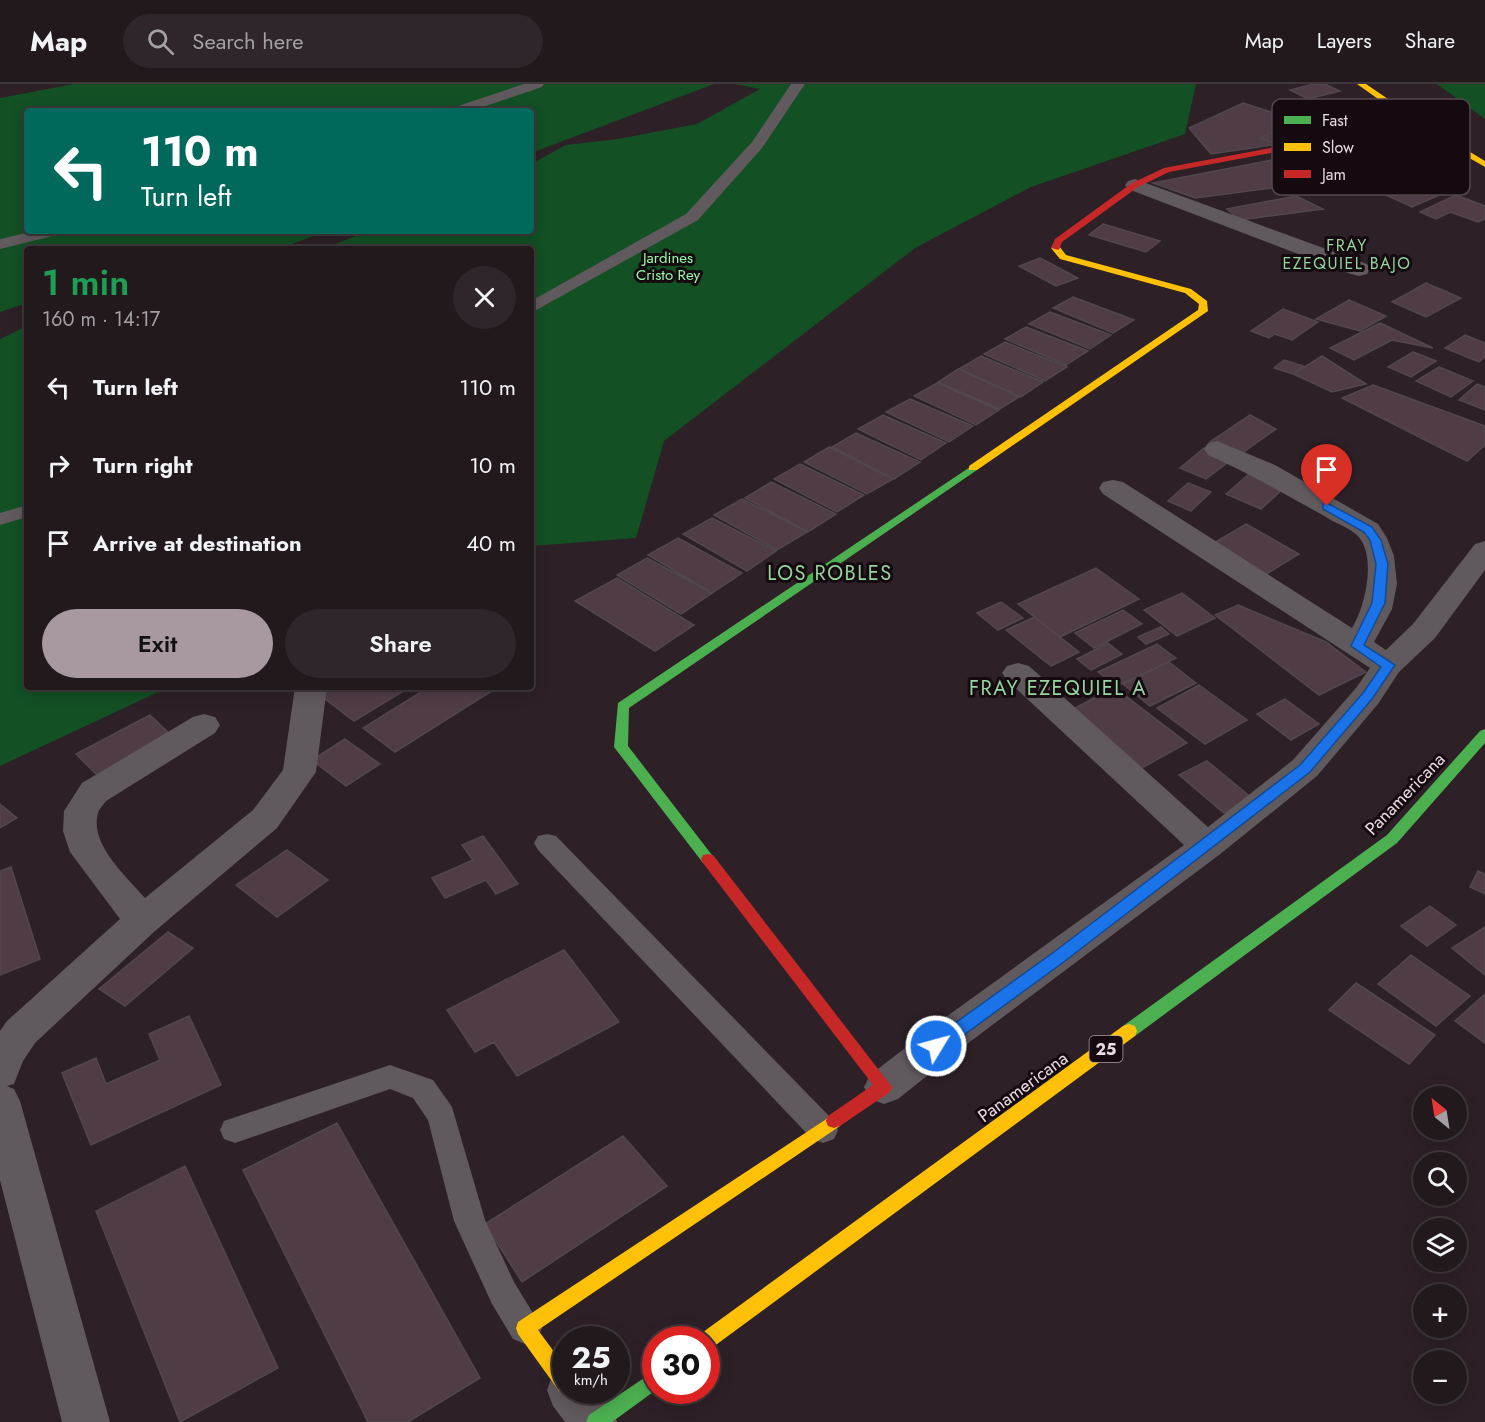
<!DOCTYPE html>
<html lang="en">
<head>
<meta charset="utf-8">
<style>
  :root { --surface:#22191d; --page:#2e262a; --text:#f1f3f6; --muted:#a2a0a4; --line:#3f383b; --accent:#a899a1 }
  body { margin:0; font-family:Jost,sans-serif; background:var(--page); color:var(--text); height:100vh; display:flex; flex-direction:column; font-size:22px; white-space:nowrap }
  * { box-sizing:border-box; margin:0 }
  p { font-size:20px; color:var(--muted) }
  .icon { flex:none; width:33px; height:33px; fill:none; stroke:currentColor; stroke-width:2; stroke-linecap:round; stroke-linejoin:round }
  .map { position:relative; flex:1; overflow:hidden }
  .details { position:absolute; left:24px; top:162px; width:510px; height:444px; display:flex; flex-direction:column; background:var(--surface); border-radius:6px; box-shadow:0 3px 15px #0003,0 0 0 2px var(--line) }
  .details>* { flex:none }
  .banner { position:absolute; left:24px; top:24px; width:510px; height:126px; border-radius:6px; box-shadow:0 3px 15px #0003,0 0 0 2px var(--line); background:#00695c; color:#fff; overflow:hidden }
  .needle { width:39px; rotate:330deg }
  .fabs { position:absolute; left:1413px; top:1002px; display:grid; gap:12px }
  .fabs a { display:grid; place-items:center; width:54px; height:54px; border-radius:50%; background:var(--surface); box-shadow:0 3px 15px #0003,0 0 0 2px var(--line); font-size:30px }
  .speed { position:absolute; left:552px; top:1242px; display:flex; gap:12px; font-size:30px; font-weight:700; text-align:center }
  .speed>* { display:grid; place-content:center; width:78px; height:78px; border-radius:50%; background:var(--surface); box-shadow:0 3px 15px #0003,0 0 0 2px var(--line); line-height:1 }
  .speed small { font-size:15px; font-weight:400 }
  .speed .limit { border:9px solid #d22; background:#fff; color:#111 }
  .pin { position:absolute; display:grid; place-items:center; width:51px; height:51px; color:#fff; margin:-62px -26px; border-radius:50% 50% 50% 0; rotate:-45deg; box-shadow:0 0 6px #0007 }
  .pin .icon { rotate:45deg }
  .me { position:absolute; width:66px; margin:-33px; rotate:53deg; stroke-linejoin:round; filter:drop-shadow(0 0 4px #0008) }
  .turn { display:flex; align-items:center; gap:21px; height:126px; padding:0 18px; font-size:27px }
  .turn .icon { width:78px; height:78px; stroke-width:2.5 }
  .turn b { display:block; font-size:42px; line-height:51px }
  .round { display:grid; place-items:center; flex:none; width:63px; height:63px; border-radius:32px; background:var(--page) }
  .head { display:flex; align-items:center; justify-content:space-between; height:102px; padding:0 18px }
  h1 { font-size:36px; font-weight:600; line-height:45px; color:#1e9e55 }
  .primary-button { display:flex; gap:12px; margin-top:auto; padding:12px 18px }
  .primary-button a { flex:1; height:69px; border-radius:36px; background:var(--accent); color:#111; font-size:24px; font-weight:600; line-height:69px; text-align:center }
  .primary-button a+a { background:var(--page); color:var(--text) }
  ul { padding:0; list-style:none }
  li { display:flex; align-items:center; gap:18px; height:78px; padding:0 18px }
  li div { flex:1 }
  li b { display:block; font-size:22px }
  li em { font-style:normal }
  header { display:flex; align-items:center; gap:36px; box-sizing:border-box; height:84px; padding:0 30px; background:var(--surface); border-bottom:2px solid var(--line) }
  header strong { font-size:28px }
  nav { display:flex; gap:33px; margin-inline-start:auto; font-size:21px }
  .search { width:420px; height:54px; background:var(--page); display:flex; align-items:center; gap:15px; box-sizing:border-box; padding:0 21px; border-radius:33px; color:var(--muted); font-size:22px }
  .map>svg:first-child { display:block }
</style>
</head>
<body>
<header>
<strong>Map</strong>
<div class="search"><svg class="icon" aria-label="search" viewBox="0 0 24 24"><circle cx="10" cy="10" r="6"/><path d="M15 15l6 6"/></svg>Search here</div>
<nav><a>Map</a><a>Layers</a><a>Share</a></nav>
</header>
<div class="map">
<svg width="1485" height="1338" viewBox="0 0 1485 1338">
  <rect width="100%" height="100%" fill="#2d2127"/>
  <path fill="#135024" d="M74,0h640l-183,69v-42h-504v120h299l-47,18h-252v54l-27,9v-214z
    M735,0h461l-11,50 -154,53 -116,61 -251,193 -28,97 -105,8v-297h-208l45,-18h163v-67l35,-19 52,-6 79,-15 63,-35z
    M1437,0h48v35z
    M27,242v361h142l-169,79v-427z"/>
  <path fill="#4f3c47" stroke="#52474c" stroke-width="1.5" d="M1314,0h11l15,7 -32,8 -18,-9z
    M1243,19l71,23 -36,18 -67,10 -22,-26z
    M1312,28l17,6 -51,26 -18,-6z
    M1293,72l32,25 -130,17 -42,-15z
    M1434,93l17,13 -39,17 -28,-13z
    M1456,111l29,11v13l-7,3 -28,-10 -14,7 -16,-7z
    M1296,112l27,13 -83,11 -13,-11z
    M1103,140l57,17 -14,11 -57,-17z
    M1040,174l38,20 -22,8 -37,-20z
    M1426,199l35,15 -35,19 -34,-15z
    M1073,213l61,23 -21,13 -60,-25z
    M1349,216l37,16 -26,15 -44,-12z
    M1283,225l35,13 -26,18 -17,-6 -6,4 -18,-7z
    M1050,228l61,23 -21,14 -61,-25z
    M1380,239l53,25 -41,-8 -38,20 -24,-12z
    M1026,243l62,24 -22,14 -61,-26z
    M1465,251l20,8v14l-6,5 -34,-14z
    M1005,258l62,25 -22,14 -61,-27z
    M1413,268l23,9 -25,16 -23,-10z
    M981,272l62,26 -22,15 -62,-28z
    M1322,272l44,28 -34,8 -39,-18z
    M1284,276l19,6 -10,8 -19,-6z
    M1439,283l34,14 -22,16 -35,-16z
    M958,285l61,28 -19,12 -62,-27z
    M937,299l62,27 -23,15 -62,-29z
    M1477,300l8,3v23l-26,-10z
    M1373,301l112,41v19l-18,16 -125,-63z
    M910,315l63,27 -24,16 -63,-30z
    M883,331l63,28 -25,17 -63,-31z
    M1250,331l26,14 -38,27 -28,-14z
    M856,349l64,29 -26,17 -62,-32z
    M829,363l64,32 -26,15 -63,-32z
    M1204,364l27,12 -25,19 -26,-11z
    M800,380l64,31 -27,17 -63,-33z
    M1249,390l35,14 -23,21 -35,-15z
    M771,398l65,32 -28,18 -63,-34z
    M1188,399l23,9 -20,19 -23,-10z
    M742,415l65,33 -30,18 -63,-35z
    M712,434l64,33 -29,20 -64,-37z
    M1246,440l53,30 -39,24 -53,-31z
    M678,454l64,35 -30,20 -64,-38z
    M647,474l65,35 -31,21 -64,-39z
    M1096,484l43,31 -79,38 -42,-33z
    M617,494l77,47 -39,26 -80,-50z
    M1182,509l33,25 -38,18 -33,-26z
    M1001,518l22,16 -25,12 -21,-17z
    M1238,521l88,37 40,30 -47,23 -104,-80z
    M1123,526l19,14 -48,24 -19,-15z
    M1034,533l26,20 19,15 -28,14 -45,-36z
    M1161,543l8,7 -23,10 -8,-7z
    M1108,559l14,11 -31,16 -14,-11z
    M1157,560l19,14 -59,28 -19,-14z
    M1169,578l27,21 -46,23 -27,-22z
    M1199,601l48,35 -42,24 -48,-36z
    M325,603h85l-56,34 -38,-29z
    M429,603h69l-103,65 -32,-24z
    M1114,603l73,56 -49,27 -72,-57z
    M1285,615l34,25 -28,16 -34,-26z
    M150,631l22,21 -74,40 -22,-22z
    M345,655l35,25 -34,22 -34,-26z
    M1207,677l45,37 -28,15 -45,-38z
    M0,720l17,14 -17,10z
    M483,752l35,48 -22,10 -10,-14 -41,18 -13,-20 41,-18 -11,-15z
    M287,766l41,30 -51,37 -41,-32z
    M11,783l29,92 -40,16v-104z
    M1478,787l7,3v20l-15,-7z
    M1430,822l26,19 -29,21 -26,-20z
    M1485,843v48l-33,-27z
    M168,848l25,16 -68,58 -26,-17z
    M564,866l55,72 -102,54 -23,-34 -19,10 -28,-42z
    M1411,871l59,41 -34,30 -58,-42z
    M1356,899l79,52 -26,29 -80,-54z
    M1485,910v49l-30,-22z
    M189,932l32,69 -130,60 -29,-72 34,-15 10,26 54,-24 -11,-26z
    M337,1039l143,255 -72,44h-40l-125,-252z
    M623,1052l44,50 -145,96 -37,-58z
    M185,1082l93,202 -98,54 -84,-211z"/>
  <g fill="none" stroke-linecap="round" stroke-linejoin="round">
    <path fill="#60595d" fill-rule="evenodd" d="M524,0h20l-2,3 -71,24h-21l2,-3z
      M791,0h14l-43,64 -64,72 -167,93v-12l155,-87 66,-72z
      M35,147h28l-2,3 -61,15v-10z
      M27,421v12l-27,8v-12z
      M547,750l9,2 278,285 4,9 -4,9 -11,4 -11,-4 -274,-289 -4,-7 4,-7z
      M390,981l43,15 19,27 33,113 29,62 28,46 -5,11 -12,5 -12,-5 -21,-35 -38,-83 -26,-101 -15,-22 -23,-9 -155,54 -11,-4 -4,-9 4,-9z"/>
    <path fill="#60595d" fill-rule="evenodd" d="M1135,95l232,85 3,5 -3,5 -8,2 -8,-2 -223,-85 -3,-4 3,-4z
      M1217,357l58,24 103,59 9,14 7,18 3,28 -5,25 -18,33 12,8 27,-26 62,-80 10,-3v29l-50,68 -36,34 -21,32 -61,72 -98,79 -252,189 -69,55 -14,5 -14,-5 -6,-12 6,-12 69,-53 245,-177 -177,-165 -5,-7 5,-7 11,-3 11,3 179,161 85,-67 63,-72 14,-20 -267,-174 -4,-6 4,-6 10,-2 10,2 229,146c13,-21 25,-71 6,-92 -8,-8 -23,-13 -32,-19 -39,-22 -78,-44 -118,-62l-4,-6 4,-6z
      M295,603h32l-11,85 -39,56 -122,103 -120,112 -12,18 -9,23 -7,2 7,3 6,12 90,321h-48l-62,-242v-149l7,-10 113,-102 -50,-67 -7,-21 1,-20 18,-28 111,-66 11,-3 11,3 5,8 -5,8 -109,68c-2,3 -7,8 -8,12 -9,31 29,64 47,85l108,-88 30,-40z
      M566,1285v21h33l11,15 7,17h-52l-12,-16 -6,-16 6,-16z"/>
    <path fill="#4caf50" fill-rule="evenodd" d="M973,381l5,3 -1,2 -348,238 -1,38 87,113 -2,4h-10l-89,-116 4,-44z
      M1485,645v14l-88,100 -262,193 -6,2 -6,-2 -2,-5 2,-5 264,-191 93,-104z
      M656,1286v20l-44,32h-26l3,-7z"/>
    <path fill="#ffc107" fill-rule="evenodd" d="M1357,0h9l66,45 53,32v6l-59,-34z
      M1053,162h6l7,9 125,34 16,12 1,10 -231,159h-8v-4l229,-156 1,-6 -14,-11 -125,-34 -9,-11z
      M1129,940l6,2 2,5 -2,5 -422,311 -7,3v-10h-9l2,-5 424,-309z
      M834,1030l6,2 2,5 -2,5 -302,204 28,38v22h7l-7,3 -7,-2 -41,-57 -2,-6 2,-6z"/>
    <path fill="#c62828" fill-rule="evenodd" d="M1386,16l4,2 -1,2 -48,13 -60,34 -112,21 -31,15 -76,55 -3,8 -8,-2 4,-9 77,-56 32,-15 112,-21 59,-34z
      M708,770l5,1 179,232 -2,5 -50,34 -6,2 -6,-2 -2,-5 2,-5 45,-31 -170,-222 -2,-4 2,-4z"/>
  </g>
  <path fill="#1a73e8" stroke="#114b97" stroke-width="1.5" d="M1327,419l45,24 9,13 7,24 -3,39 -21,42 31,20 -23,34 -62,73 -245,189 -123,90 -6,2 -6,-2 -2,-5 2,-5 124,-89 246,-187 63,-72 18,-26 -30,-21 21,-43 4,-39 -6,-24 -6,-8 -41,-23v-5z"/>
  <g text-anchor="middle" stroke-width="6" stroke-linejoin="round" paint-order="stroke">
    <g font-size="15" fill="#95faa6" stroke="#140a0f">
      <text x="668" y="179">Jardines<tspan x="668" dy="17">Cristo Rey</tspan></text>
    </g>
    <g font-size="16" letter-spacing="1.5" fill="#95d59f" stroke="#140a0f">
      <text x="1347" y="167">FRAY<tspan x="1347" dy="18">EZEQUIEL BAJO</tspan></text>
    </g>
    <rect fill="#140a0f" stroke="#aa9ca3" stroke-width="1.5" x="1089.5" y="952" width="33" height="26" rx="4.5"/>
    <g font-size="16" font-weight="bold" fill="#eadae2">
      <text x="1106" y="971">25</text>
    </g>
    <g font-size="18" fill="#eadae2" stroke="#140a0f">
      <text transform="translate(1405 710) rotate(-46)" y="6">Panamericana</text>
      <text transform="translate(1023 1003) rotate(-36)" y="6">Panamericana</text>
    </g>
    <g font-size="20" letter-spacing="1.5" fill="#95d59f" stroke="#140a0f">
      <text x="830" y="496">LOS ROBLES</text>
      <text x="1058" y="611">FRAY EZEQUIEL A</text>
    </g>
  </g>
  <rect x="1272" y="15" width="198" height="96" rx="9" fill="#140a0f" stroke="#54484e" stroke-width="1.5"/>
  <rect x="1284" y="32" width="27" height="8" fill="#4caf50"/>
  <rect x="1284" y="59" width="27" height="8" fill="#ffc107"/>
  <rect x="1284" y="86" width="27" height="8" fill="#c62828"/>
  <g font-size="16" fill="#eadae2">
    <text x="1322" y="42">Fast</text>
    <text x="1322" y="69">Slow</text>
    <text x="1322" y="96">Jam</text>
  </g>
</svg>
<div class="fabs">
<a><svg class="needle" viewBox="-14 -14 28 28"><path d="M0-13l5 13h-10z" fill="#e53935"/><path d="M0 13l5-13h-10z" fill="#a2a0a4"/></svg></a>
<a><svg class="icon" aria-label="search" viewBox="0 0 24 24"><circle cx="10" cy="10" r="6"/><path d="M15 15l6 6"/></svg></a>
<a><svg class="icon" aria-label="layers" viewBox="0 0 24 24"><path d="M12 4l9 5-9 5-9-5zM3 14l9 5 9-5"/></svg></a>
<a>+</a>
<a>−</a>
</div>
<div class="speed"><div>25<small>km/h</small></div><div class="limit">30</div></div>
<div class="pin" style="left:1327px;top:422px;background:#d93025"><svg class="icon" aria-label="arrive" viewBox="0 0 24 24"><path d="M6 21V4h12l-3 4 3 4H6"/></svg></div>
<svg class="me" style="left:936px;top:962px" viewBox="-20 -20 40 40"><circle r="17" fill="#1a73e8" stroke="#fff" stroke-width="3"/><path d="M0-11L8 9 0 5-8 9z" fill="#fff"/></svg>
<div class="banner">
<div class="turn"><svg class="icon" aria-label="left" viewBox="0 0 24 24"><path d="M17 20v-9H6M10 6l-5 5 5 5"/></svg><div><b>110 m</b>Turn left</div></div>
</div>
<section class="details">
<div class="head"><div><h1>1 min</h1><p>160 m · 14:17</p></div><a class="round"><svg class="icon" aria-label="close" viewBox="0 0 24 24"><path d="M6 6l12 12M18 6L6 18"/></svg></a></div>
<ul>
<li><svg class="icon" aria-label="left" viewBox="0 0 24 24"><path d="M17 20v-9H6M10 6l-5 5 5 5"/></svg><div><b>Turn left</b></div><em>110 m</em></li>
<li><svg class="icon" aria-label="right" viewBox="0 0 24 24"><path d="M7 20v-9h11M14 6l5 5-5 5"/></svg><div><b>Turn right</b></div><em>10 m</em></li>
<li><svg class="icon" aria-label="arrive" viewBox="0 0 24 24"><path d="M6 21V4h12l-3 4 3 4H6"/></svg><div><b>Arrive at destination</b></div><em>40 m</em></li>
</ul>
<div class="primary-button"><a>Exit</a><a>Share</a></div>
</section>
</div>
</body>
</html>
